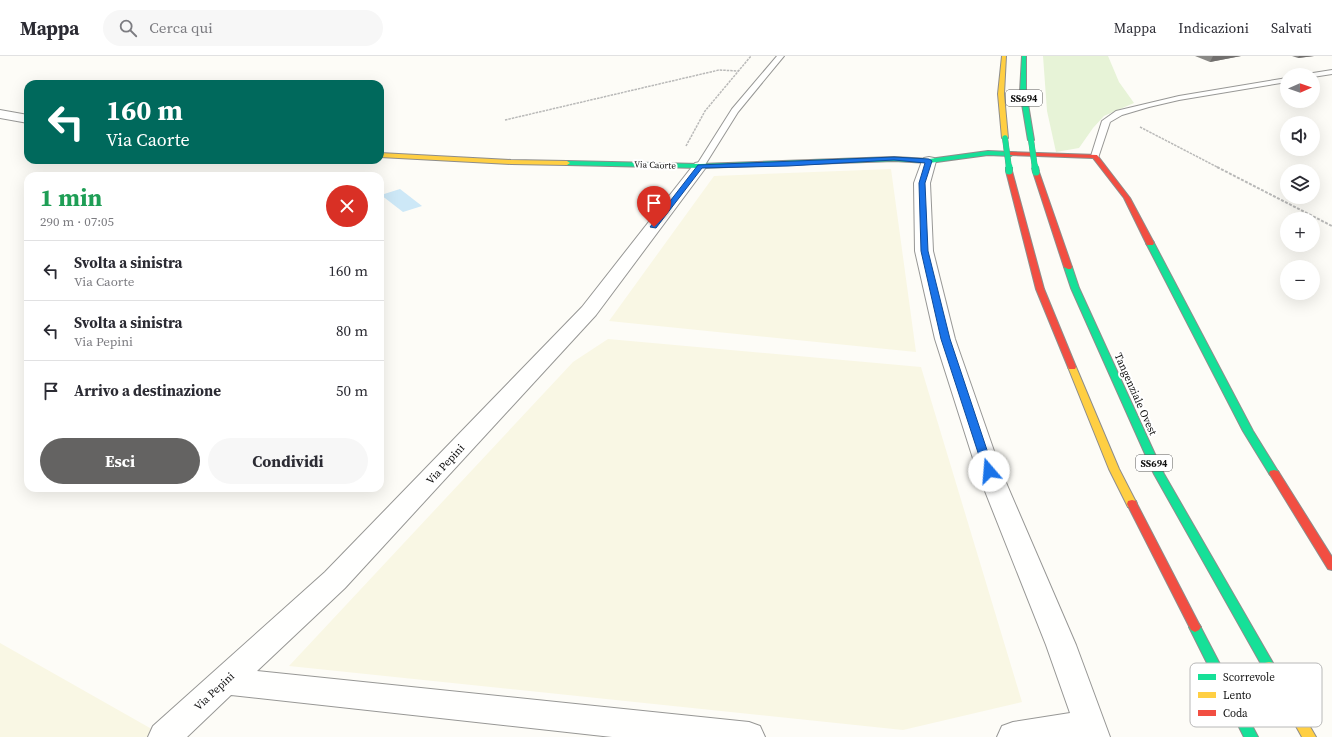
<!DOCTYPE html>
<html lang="it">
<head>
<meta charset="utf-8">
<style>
  :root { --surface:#fff; --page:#f7f7f7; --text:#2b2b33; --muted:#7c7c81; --line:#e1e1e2; --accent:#646362 }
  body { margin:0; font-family:"Source Serif 4",serif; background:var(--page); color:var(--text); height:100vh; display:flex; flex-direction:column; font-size:15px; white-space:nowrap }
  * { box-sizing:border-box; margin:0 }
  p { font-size:13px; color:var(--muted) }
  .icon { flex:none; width:22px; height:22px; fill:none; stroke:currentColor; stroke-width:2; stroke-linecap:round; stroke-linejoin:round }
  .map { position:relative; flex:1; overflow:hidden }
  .side { position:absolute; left:24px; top:116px; width:360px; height:320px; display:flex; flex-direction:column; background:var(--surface); border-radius:12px; box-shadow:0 4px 16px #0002 }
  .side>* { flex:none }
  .top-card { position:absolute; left:24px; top:24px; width:360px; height:84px; border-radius:12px; box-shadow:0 4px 16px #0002; background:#00695c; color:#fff; overflow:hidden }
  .needle { width:26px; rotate:88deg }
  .fabs { position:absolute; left:1280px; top:12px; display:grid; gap:8px }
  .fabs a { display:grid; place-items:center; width:40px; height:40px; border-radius:50%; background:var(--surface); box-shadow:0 4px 16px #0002; font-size:20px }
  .pin { position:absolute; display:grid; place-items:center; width:34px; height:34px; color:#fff; margin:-41px -17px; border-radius:50% 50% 50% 0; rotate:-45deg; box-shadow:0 0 4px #0007 }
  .pin .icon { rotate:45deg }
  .me { position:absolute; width:44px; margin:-22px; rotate:342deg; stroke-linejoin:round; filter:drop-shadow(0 0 3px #0008) }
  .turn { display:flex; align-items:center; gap:14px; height:84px; padding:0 16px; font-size:18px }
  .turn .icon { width:52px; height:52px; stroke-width:2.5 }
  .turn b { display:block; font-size:28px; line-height:34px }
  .round { display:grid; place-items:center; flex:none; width:42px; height:42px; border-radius:21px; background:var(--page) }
  .headline { display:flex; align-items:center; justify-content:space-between; height:68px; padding:0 16px }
  h1 { font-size:24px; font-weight:700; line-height:30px; color:#1e9e55 }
  .cta { display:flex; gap:8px; margin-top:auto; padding:8px 16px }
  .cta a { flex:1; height:46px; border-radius:24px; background:var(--accent); color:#fff; font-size:16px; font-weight:700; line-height:46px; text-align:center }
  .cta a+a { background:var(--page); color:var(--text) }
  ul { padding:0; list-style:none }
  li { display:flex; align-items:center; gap:12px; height:60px; padding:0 16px; border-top:1px solid var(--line) }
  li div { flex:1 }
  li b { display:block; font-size:15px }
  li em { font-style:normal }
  header { display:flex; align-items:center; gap:24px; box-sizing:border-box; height:56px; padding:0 20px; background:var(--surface); border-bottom:1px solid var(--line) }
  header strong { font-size:19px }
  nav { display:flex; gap:22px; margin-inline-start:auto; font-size:14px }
  .search { width:280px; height:36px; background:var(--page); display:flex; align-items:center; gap:10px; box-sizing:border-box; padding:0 14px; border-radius:22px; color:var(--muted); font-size:15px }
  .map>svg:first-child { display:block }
</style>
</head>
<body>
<header>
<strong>Mappa</strong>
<div class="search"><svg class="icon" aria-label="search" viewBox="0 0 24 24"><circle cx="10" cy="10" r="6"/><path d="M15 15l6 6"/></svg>Cerca qui</div>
<nav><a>Mappa</a><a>Indicazioni</a><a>Salvati</a></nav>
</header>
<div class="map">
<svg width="1332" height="681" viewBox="0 0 1332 681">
  <rect width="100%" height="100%" fill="#fdfcf7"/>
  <path fill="#f9f7e4" d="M891,113l25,183 -307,-31 105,-145z
    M608,283l313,28 101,335 -119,28 -614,-64 284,-304z
    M0,587l157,89 -6,5h-151z"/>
  <path fill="#e7f3d7" d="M1043,0h65l11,26 15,21 -30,13 -11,12 -14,20 -23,4 -9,-41z"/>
  <path fill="#cde8f7" d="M400,133l22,17 -19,6 -22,-17z"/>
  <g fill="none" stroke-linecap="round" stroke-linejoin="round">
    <defs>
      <path id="lane" d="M777,0h7l-46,56 -35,56h-6l-1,-2 36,-57z
        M1332,14v4l-19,3v-2h-4l4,-2z
        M1287,22v4l-108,18 -30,7 -27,8 -12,7 -12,36h-6l-1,-2 11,-35 14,-10 63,-15z"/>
      <path id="street" d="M0,54l28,5v8l-28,-5z
        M929,101l5,1 2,3 -6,22 3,68 22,88 46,132 75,174 34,92h-113l5,-11 11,-4 57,-9 -24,-68 -69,-174 -42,-132 -20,-88 -1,-68 8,-22 2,-3z
        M700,106l5,1 2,3 -111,149 -251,273 -88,83 492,51 11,4 5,11h-153l-381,-42 -44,42h-39l5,-11 172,-154 257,-265 113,-144z"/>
      <path id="fast" d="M1022,0h4v36l8,48 -3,2 -3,-2 -8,-48z
        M988,95l23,1 3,2 -3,2 -23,-1 -59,8 -35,-2 -194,7 -133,-3 -3,-2 3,-2 133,3 194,-7 35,2z
        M1147,185h6l1,2 99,188 26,42 -1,2h-8l-27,-44 -97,-188z
        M1065,209h3l4,2 7,21 85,186 109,189 2,4 -2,4 -4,1 -4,-1 -111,-197 -83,-186 -7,-21z
        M1195,566l4,2 59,113h-14l-55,-110 2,-3z"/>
      <path id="slow" d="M1002,0h4l-2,38 4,44 -3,2 -3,-2 -4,-44z
        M380,97l131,7 56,1 3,2 -3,2 -56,-1 -131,-7z
        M1072,308l4,3 43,102 18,35 -1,3h-8l-19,-38 -41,-102z
        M1269,606l4,1 43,74h-14l-39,-70 2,-4z"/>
      <path id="jam" d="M1011,96l86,3 33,43 24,45 -1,2h-6l-23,-47 -31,-40 -84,-3v-2z
        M1009,113l3,2 32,118 32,78 -1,2h-6l-1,-2 -32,-78 -30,-118z
        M1034,115l5,1 33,95 -1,2h-3l-4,-2 -31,-95z
        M1274,414l4,1 54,86v13l-4,-1 -59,-96 1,-2z
        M1132,444l4,1 1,3 62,120 2,3 -2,3 -4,2 -4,-2 -64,-126 1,-3z"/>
    </defs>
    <use href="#lane" stroke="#979795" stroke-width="2"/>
    <use href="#street" stroke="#979795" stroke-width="2"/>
    <use href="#fast" stroke="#8e8d8b" stroke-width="2"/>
    <use href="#slow" stroke="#8e8d8b" stroke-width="2"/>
    <use href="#jam" stroke="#8e8d8b" stroke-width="2"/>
    <path stroke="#b9b9b8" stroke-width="1.5" stroke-dasharray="2.5 1" stroke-linecap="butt" d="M505,64l214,-50 19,1
      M1140,71l79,41
      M686,90l19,-35 46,-55"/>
    <path stroke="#b9b9b8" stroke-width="2" stroke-dasharray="3 1.5" stroke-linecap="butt" d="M1217,111l115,59"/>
    <use href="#lane" fill="#fffffe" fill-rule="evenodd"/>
    <use href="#street" fill="#fffffe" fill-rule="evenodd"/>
    <use href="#fast" fill="#16e098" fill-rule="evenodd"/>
    <use href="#slow" fill="#ffcf43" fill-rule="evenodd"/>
    <use href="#jam" fill="#f24e42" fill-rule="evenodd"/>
    <defs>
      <path id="fast-bridge-far1" d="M1005,82l4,30
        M1031,84l4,28"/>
      <path id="fast-bridge" d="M1009,111v4
        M1035,111l1,5"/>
    </defs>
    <use href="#fast-bridge-far1" stroke="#858482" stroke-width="6" stroke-linecap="butt"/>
    <use href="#fast-bridge" stroke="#858482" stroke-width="8" stroke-linecap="butt"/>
    <use href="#fast-bridge-far1" stroke="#16e098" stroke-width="5.5"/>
    <use href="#fast-bridge" stroke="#16e098" stroke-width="7"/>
  </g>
  <path fill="#8a8986" d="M1195,0h46l-31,6z
    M1292,0h22l-16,2z"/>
  <path fill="#716f6d" d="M1213,0h28l-31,6z
    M1299,0h15l-16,2z"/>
  <path fill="#1a73e8" stroke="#114b97" d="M894,101l35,2 3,2 -7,22 3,68 22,88 44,132 -1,2 -4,1 -5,-3 -43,-132 -20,-88 -2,-68 6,-20 -31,-3 -106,6 -86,2 -46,60 -6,-1 48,-62z"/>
  <g text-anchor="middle" stroke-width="4" stroke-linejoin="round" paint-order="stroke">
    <g font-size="9" fill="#111" stroke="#fff">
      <text transform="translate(655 109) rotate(2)" y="3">Via Caorte</text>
    </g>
    <g fill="#fff" stroke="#585858" stroke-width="1">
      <rect x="1006" y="34" width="36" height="16" rx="3"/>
      <rect x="1136" y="399" width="36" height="16" rx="3"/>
    </g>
    <g font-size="10" font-weight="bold" fill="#111">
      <text x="1024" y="46">SS694</text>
      <text x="1154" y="411">SS694</text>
    </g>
    <g font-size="11" fill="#111" stroke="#fff">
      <text transform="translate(1136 338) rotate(66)" y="4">Tangenziale Ovest</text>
      <text transform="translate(445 408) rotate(-47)" y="4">Via Pepini</text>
      <text transform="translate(214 635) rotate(-43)" y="4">Via Pepini</text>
    </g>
  </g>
  <rect x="1190" y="607" width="132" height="64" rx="6" fill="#fff" stroke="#b8b8b8" stroke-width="1"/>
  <rect x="1198" y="618" width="18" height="6" fill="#16e098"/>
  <rect x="1198" y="636" width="18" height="6" fill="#ffcf43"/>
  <rect x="1198" y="654" width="18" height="6" fill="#f24e42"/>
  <g font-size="11" fill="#111">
    <text x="1223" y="625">Scorrevole</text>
    <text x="1223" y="643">Lento</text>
    <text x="1223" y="661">Coda</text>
  </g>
</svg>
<div class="fabs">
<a><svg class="needle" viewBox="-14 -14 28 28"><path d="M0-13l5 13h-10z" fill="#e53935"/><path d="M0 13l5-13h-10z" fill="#7c7c81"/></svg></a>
<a><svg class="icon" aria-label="sound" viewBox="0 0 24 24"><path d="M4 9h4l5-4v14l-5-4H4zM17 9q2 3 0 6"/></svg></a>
<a><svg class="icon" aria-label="layers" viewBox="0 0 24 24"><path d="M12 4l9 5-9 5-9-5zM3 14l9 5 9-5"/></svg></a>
<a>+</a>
<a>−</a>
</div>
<div class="pin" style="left:654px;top:171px;background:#d93025"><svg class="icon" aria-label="arrive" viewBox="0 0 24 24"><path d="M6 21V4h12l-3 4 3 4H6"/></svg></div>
<svg class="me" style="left:989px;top:415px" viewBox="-20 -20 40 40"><circle r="19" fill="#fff"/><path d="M0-13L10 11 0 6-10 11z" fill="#1a73e8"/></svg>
<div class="top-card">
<div class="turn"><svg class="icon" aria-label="left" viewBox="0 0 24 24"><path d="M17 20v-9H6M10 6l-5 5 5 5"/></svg><div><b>160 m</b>Via Caorte</div></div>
</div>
<section class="side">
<div class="headline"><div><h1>1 min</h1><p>290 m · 07:05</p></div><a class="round" style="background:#d93025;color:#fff"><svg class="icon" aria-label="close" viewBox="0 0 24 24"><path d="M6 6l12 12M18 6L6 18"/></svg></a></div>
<ul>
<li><svg class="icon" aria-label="left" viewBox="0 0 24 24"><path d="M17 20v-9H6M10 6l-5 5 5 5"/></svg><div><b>Svolta a sinistra</b><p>Via Caorte</p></div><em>160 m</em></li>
<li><svg class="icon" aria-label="left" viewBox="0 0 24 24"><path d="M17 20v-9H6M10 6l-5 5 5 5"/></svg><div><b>Svolta a sinistra</b><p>Via Pepini</p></div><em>80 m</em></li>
<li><svg class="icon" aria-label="arrive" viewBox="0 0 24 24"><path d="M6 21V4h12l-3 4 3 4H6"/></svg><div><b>Arrivo a destinazione</b></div><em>50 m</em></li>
</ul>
<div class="cta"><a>Esci</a><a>Condividi</a></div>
</section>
</div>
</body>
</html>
